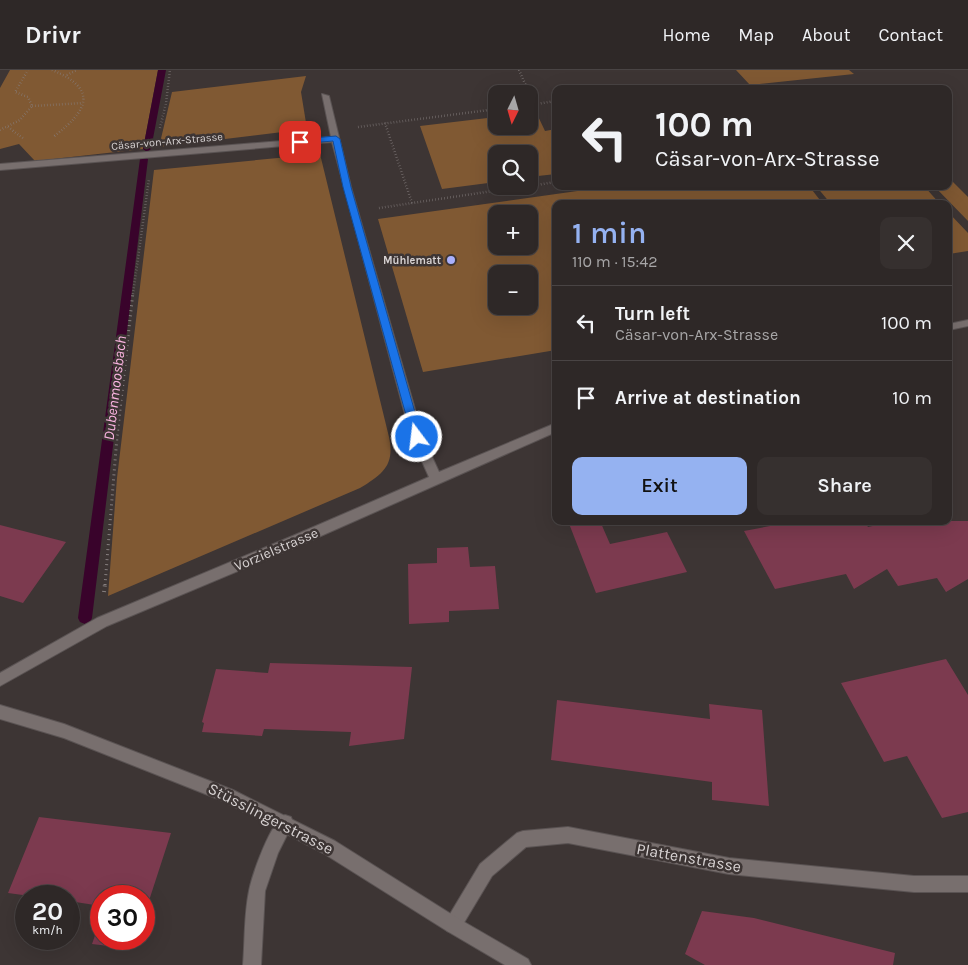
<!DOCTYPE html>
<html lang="en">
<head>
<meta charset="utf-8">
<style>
  :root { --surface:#2e2827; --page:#36302f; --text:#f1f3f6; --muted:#a7a6a7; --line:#494444; --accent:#95b2f1 }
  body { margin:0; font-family:Karla,sans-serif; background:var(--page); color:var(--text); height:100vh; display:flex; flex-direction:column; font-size:19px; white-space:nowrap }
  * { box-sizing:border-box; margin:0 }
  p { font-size:16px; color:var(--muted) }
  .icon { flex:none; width:28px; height:28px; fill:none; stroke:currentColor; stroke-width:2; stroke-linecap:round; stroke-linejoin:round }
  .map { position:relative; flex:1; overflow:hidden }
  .sheet { position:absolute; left:552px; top:130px; width:400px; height:325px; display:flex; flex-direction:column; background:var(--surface); border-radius:10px; box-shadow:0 5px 20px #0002,0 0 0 1px var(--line) }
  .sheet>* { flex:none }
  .top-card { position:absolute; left:552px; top:15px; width:400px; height:105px; border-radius:10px; box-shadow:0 5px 20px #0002,0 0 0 1px var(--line); background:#2e2827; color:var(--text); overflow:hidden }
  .needle { width:32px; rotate:185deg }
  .controls { position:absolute; left:488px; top:15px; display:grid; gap:10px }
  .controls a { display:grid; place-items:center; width:50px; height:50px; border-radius:10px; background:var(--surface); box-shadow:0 5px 20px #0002,0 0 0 1px var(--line); font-size:25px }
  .speed { position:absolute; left:15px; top:815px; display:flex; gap:10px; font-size:25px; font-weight:700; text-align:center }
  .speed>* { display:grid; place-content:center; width:65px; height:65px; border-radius:50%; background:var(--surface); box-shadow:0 5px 20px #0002,0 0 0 1px var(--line); line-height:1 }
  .speed small { font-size:12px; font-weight:400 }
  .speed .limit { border:8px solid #d22; background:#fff; color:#111 }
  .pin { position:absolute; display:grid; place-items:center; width:42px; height:42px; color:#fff; margin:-21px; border-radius:10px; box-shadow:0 2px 8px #0006 }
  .me { position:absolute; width:55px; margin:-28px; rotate:345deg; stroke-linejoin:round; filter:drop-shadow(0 0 4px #0008) }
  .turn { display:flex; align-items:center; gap:18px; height:105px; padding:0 20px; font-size:22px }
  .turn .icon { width:65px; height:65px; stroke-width:2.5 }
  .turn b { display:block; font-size:35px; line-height:42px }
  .round { display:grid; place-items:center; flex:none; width:52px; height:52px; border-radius:10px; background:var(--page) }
  .overview { display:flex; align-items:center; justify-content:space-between; height:85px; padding:0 20px }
  h1 { font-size:30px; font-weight:600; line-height:38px; color:var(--accent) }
  .primary-button { display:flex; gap:10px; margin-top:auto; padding:10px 20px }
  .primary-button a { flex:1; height:58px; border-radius:10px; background:var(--accent); color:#111; font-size:20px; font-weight:600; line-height:58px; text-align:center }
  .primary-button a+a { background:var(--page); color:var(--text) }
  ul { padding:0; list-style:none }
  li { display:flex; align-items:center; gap:15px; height:75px; padding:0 20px; border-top:1px solid var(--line) }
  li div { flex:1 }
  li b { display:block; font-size:19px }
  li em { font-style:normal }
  header { display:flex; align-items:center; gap:30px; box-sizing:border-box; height:70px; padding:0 25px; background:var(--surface); border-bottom:1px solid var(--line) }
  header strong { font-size:24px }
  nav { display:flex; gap:28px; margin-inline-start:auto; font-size:18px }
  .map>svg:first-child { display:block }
</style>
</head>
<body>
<header>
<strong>Drivr</strong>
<nav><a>Home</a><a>Map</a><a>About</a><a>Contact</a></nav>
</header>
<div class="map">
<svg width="968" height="895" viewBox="0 0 968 895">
  <rect width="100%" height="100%" fill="#3d3534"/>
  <path fill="#805933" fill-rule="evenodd" d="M10,0h148l-15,79 -108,12 -16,-17 -19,5v-61z
    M736,0h113l5,4 -104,11z
    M306,6l-5,16 6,37 -148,18 13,-55z
    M536,42l9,19 11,-2v45l-27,3v-23h-33v28l-54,7 -22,-63 76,-9v9h33v-13z
    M320,84l69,283c6,28 -6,37 -29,51l-252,108 9,-118 37,-308z
    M949,108l19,19v24l-34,-35h15z
    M613,116h196l14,18h-267v146l-133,22 -45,-153zM496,144h33v32h-33zM496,204h33v32h-33z
    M816,116h108l16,18h-109z
    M949,143l19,20v18l-19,3z"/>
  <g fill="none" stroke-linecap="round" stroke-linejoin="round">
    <path fill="#39032b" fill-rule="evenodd" d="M158,0h8l-15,79 -4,3 -4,-3z
      M144,86l4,3 -56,459 -2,4 -5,2 -5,-2 -2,-4 62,-459z"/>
  </g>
  <path fill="#7c3a4f" d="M568,451h32l10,23 57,-12 20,40 -91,21z
    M797,451h67l4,6 28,-6h72v58l-22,13 -9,-14 -39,8 -11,-17 -33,20 -8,-15 -71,15 -31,-58z
    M0,455l66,17 -43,61 -23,-7z
    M468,477l2,20 25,-1 4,43 -50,2v11l-40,2 -1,-60 29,-1v-15z
    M946,589l22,36v117l-26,6 -35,-62 -23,6 -43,-79z
    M270,593l142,4 -8,72 -55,7 2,-14 -87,-3 -2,7 -60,-4 2,-9 -2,-1 14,-53 52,4z
    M557,630l153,19 -1,-15 53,6 7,96 -57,-6v-18l-161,-22z
    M39,747l132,16 -27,83v-20h-43v10l-32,-5v-5h-39l-22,-3z
    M702,841l52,7 141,35 -2,12h-188l-20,-11z
    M101,848v21h35l-3,10 -41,-5z"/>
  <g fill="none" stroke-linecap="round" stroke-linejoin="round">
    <defs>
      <path id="minor" d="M322,24l7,2 22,91 72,250 16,35 117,-49v9l-251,111 -198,83 -107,60v-13l97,-55 198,-83 134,-58 -18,-40 -79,-295 -332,28v-6l331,-27z
        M968,250v6l-19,4v-6z
        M285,745l6,2 2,6 -15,30 -13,38 -4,74h-18c2,-24 1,-50 6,-74 3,-16 22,-70 36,-76z
        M568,757l161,31 185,18h54v16h-54l-185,-18 -161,-31 -42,4 -34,29 -33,55 -6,2 -6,-2 -2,-6 2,-6 33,-55 37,-31 6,-2z"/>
      <path id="tertiary" d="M0,635l64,19 169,66 102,51 124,78 69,40 3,6h-26l-58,-34 -124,-78 -100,-52 -159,-63 -64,-19z"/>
    </defs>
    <use href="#minor" stroke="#5a5353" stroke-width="2"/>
    <use href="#tertiary" stroke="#5a5353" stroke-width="2"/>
    <path stroke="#867f7f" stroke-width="2.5" stroke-dasharray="0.5 2.5" stroke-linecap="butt" d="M52,0c47,19 36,41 1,67
      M519,0l15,34
      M67,5l10,-5
      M529,35l27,-4
      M32,36l51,-3
      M385,53l27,80
      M8,57l16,12
      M358,57l138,-18
      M160,58l6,-25 4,-33
      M0,60l20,-10 12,-14 -4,-9 -13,-5 13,-22
      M529,116l27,-4
      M379,138l147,-22
      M133,224l16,-115"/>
    <path stroke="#867f7f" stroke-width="3" stroke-dasharray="1 4" stroke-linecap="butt" d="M105,515l12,-148 16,-145"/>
    <path stroke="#867f7f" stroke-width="4" stroke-dasharray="1 4.5" stroke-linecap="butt" d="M104,522l1,-8"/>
    <use href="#minor" fill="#786f6e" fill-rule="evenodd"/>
    <use href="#tertiary" fill="#786f6e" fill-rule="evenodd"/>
  </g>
  <path fill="#1a73e8" stroke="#114b97" d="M336,66l4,3 11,48 71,250 -5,4 -5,-4 -69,-250 -10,-46 -33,3 -4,-2 4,-3z"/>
  <circle fill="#a9b0fc" stroke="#3d3534" stroke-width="2" cx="451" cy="190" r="5"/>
  <g text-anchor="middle" stroke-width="5" stroke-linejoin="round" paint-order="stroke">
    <g font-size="11" fill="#d8d3d3" stroke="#3d3534">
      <text transform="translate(167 71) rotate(-5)" y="4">Cäsar-von-Arx-Strasse</text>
    </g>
    <g font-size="11" font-weight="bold" fill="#d8d3d3" stroke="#3d3534" text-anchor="end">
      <text x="441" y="194">Mühlematt</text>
    </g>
    <g font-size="14" fill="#d8d3d3" stroke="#3d3534">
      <text transform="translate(276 479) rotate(-23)" y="5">Vorzielstrasse</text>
    </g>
    <g font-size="15" font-style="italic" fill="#fab3e0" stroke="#3d3534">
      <text transform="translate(115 318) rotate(-83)" y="5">Dubenmoosbach</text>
    </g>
    <g font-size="16" fill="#d8d3d3" stroke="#3d3534">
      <text transform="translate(271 748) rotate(27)" y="6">Stüsslingerstrasse</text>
      <text transform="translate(689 787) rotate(10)" y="6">Plattenstrasse</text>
    </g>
  </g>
</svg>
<div class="controls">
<a><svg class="needle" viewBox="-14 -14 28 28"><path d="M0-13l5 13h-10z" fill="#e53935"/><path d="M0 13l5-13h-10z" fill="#a7a6a7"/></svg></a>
<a><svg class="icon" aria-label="search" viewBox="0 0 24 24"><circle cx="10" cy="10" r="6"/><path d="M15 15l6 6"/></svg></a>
<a>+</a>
<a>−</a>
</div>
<div class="speed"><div>20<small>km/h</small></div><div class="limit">30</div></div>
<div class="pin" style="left:300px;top:72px;background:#d93025"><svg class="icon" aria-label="arrive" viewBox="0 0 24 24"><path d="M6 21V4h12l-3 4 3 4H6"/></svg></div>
<svg class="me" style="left:417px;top:367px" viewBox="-20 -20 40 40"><circle r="17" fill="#1a73e8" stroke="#fff" stroke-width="3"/><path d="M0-11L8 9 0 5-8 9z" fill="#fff"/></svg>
<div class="top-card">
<div class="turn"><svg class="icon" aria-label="left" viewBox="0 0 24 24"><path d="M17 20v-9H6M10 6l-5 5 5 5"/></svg><div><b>100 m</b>Cäsar-von-Arx-Strasse</div></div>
</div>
<section class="sheet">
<div class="overview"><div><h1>1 min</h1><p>110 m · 15:42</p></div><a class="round"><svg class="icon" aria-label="close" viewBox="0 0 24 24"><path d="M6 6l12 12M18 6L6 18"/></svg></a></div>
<ul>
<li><svg class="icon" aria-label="left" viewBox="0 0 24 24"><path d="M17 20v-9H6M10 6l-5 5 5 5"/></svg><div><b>Turn left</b><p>Cäsar-von-Arx-Strasse</p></div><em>100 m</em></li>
<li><svg class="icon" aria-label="arrive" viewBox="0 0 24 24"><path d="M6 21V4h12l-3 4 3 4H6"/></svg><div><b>Arrive at destination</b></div><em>10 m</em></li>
</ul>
<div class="primary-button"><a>Exit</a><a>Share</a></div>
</section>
</div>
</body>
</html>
